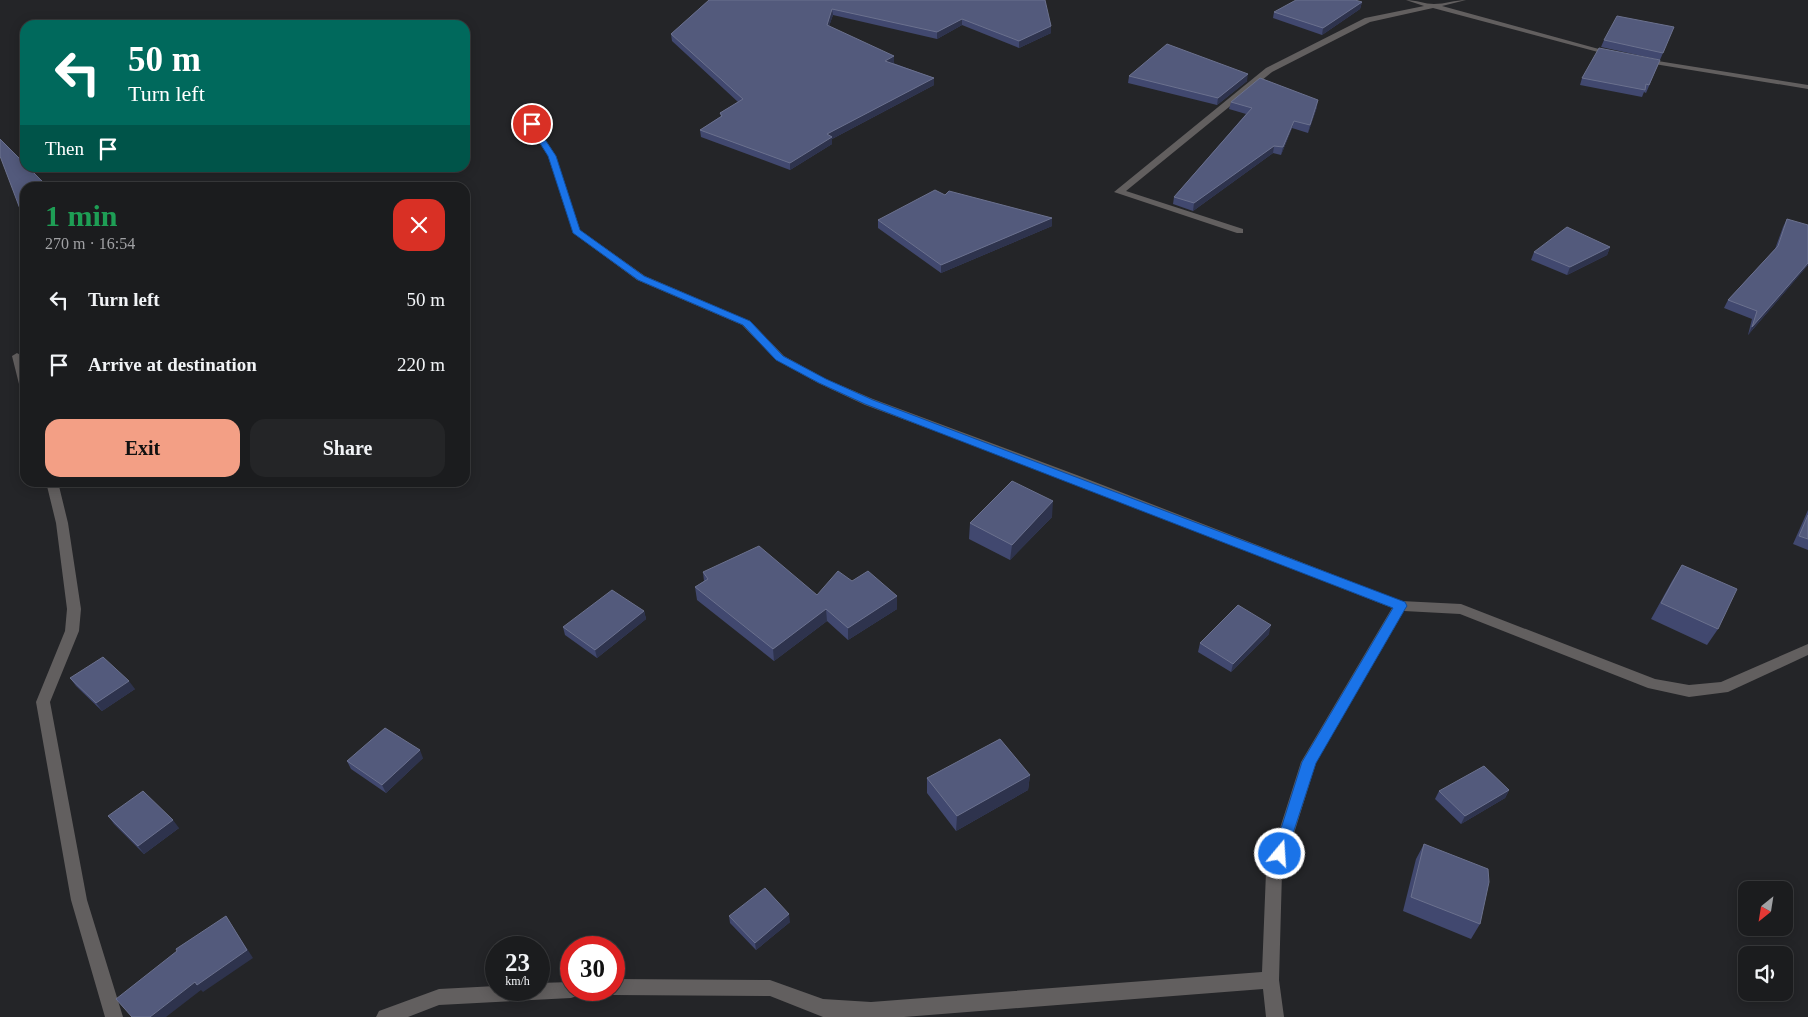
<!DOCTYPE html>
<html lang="en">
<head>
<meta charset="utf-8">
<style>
  :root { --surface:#1b1c1e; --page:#242527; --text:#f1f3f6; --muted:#a0a1a4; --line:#393a3c; --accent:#f39f85 }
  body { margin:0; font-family:Georgia,serif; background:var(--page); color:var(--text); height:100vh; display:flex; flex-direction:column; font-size:19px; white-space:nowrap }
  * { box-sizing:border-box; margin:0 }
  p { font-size:16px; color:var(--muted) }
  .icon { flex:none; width:28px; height:28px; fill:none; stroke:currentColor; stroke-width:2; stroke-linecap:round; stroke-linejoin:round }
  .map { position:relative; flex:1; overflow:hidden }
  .drawer { position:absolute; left:20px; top:182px; width:450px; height:305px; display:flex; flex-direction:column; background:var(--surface); border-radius:15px; box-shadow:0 2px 12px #0003,0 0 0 1px var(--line) }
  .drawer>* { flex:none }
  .top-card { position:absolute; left:20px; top:20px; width:450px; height:152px; border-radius:15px; box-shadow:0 2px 12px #0003,0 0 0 1px var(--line); background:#00695c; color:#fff; overflow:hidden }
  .needle { width:32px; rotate:210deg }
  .fabs { position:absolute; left:1738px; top:881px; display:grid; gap:10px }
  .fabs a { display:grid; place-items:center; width:55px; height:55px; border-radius:10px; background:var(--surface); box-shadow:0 2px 12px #0003,0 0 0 1px var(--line); font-size:25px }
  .speed { position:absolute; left:485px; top:936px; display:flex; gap:10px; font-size:25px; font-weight:700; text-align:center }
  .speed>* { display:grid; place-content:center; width:65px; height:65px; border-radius:50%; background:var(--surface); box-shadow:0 2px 12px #0003,0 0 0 1px var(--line); line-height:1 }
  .speed small { font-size:12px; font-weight:400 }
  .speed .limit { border:8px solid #d22; background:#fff; color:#111 }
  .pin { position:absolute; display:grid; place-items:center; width:42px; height:42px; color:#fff; margin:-21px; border:2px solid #fff; border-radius:50%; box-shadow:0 1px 5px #0007 }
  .me { position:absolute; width:55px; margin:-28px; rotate:18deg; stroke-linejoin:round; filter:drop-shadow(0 0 4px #0008) }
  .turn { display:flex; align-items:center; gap:18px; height:105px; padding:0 25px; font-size:22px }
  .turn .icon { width:65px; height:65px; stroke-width:2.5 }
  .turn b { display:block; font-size:35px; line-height:42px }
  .then { display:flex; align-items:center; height:48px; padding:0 25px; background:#0003; gap:10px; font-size:19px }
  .round { display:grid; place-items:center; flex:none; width:52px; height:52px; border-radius:15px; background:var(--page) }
  .head { display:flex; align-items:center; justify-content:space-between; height:85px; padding:0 25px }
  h1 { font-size:30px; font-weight:700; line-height:38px; color:#1e9e55 }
  .cta { display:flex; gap:10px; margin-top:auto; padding:10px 25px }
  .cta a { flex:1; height:58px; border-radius:15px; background:var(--accent); color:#111; font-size:20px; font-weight:700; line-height:58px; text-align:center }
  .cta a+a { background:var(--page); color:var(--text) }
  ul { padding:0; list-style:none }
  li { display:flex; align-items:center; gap:15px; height:65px; padding:0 25px }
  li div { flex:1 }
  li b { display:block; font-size:19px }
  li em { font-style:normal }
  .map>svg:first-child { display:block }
</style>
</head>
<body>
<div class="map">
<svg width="1808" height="1017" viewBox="0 0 1808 1017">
  <rect width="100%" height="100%" fill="#242528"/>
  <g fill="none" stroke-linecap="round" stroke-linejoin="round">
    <path fill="#625f5f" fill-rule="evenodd" d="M1406,0c10,0 19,4 28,4 11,0 21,-4 32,-4l-24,6 175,48 -4,2 -180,-48 -63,14 -98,50 -146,119 117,38v4h-6l-123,-41 152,-124 99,-50 59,-12z
      M1639,58l169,27v4l-166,-27h-3z
      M531,121l3,1 22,34 24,74 65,46 105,45 34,35 42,23 47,20 209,78 319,124 60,3 194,75 34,6 32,-3 87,-38v11l-80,37 -39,5 -41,-9 -188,-74 -56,-3 -88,152 -34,109 -3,108 5,37h-18l-3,-28 -359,28h-81l-53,-21 -156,-1 -6,-2 -1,-3h7v-11l156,1 53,19 48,3 391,-30 4,-100 35,-110 91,-154 -318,-125 -209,-78 -47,-22 -42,-23 -34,-35 -105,-45 -64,-47 -25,-77 -21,-32z
      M17,353l5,3 3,9v23l-6,-4 -7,-28z
      M46,482h12l10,41 13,86 -2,22 -29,71 37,198 36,117h-18l-34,-117 -35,-198 29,-71 2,-22 -11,-86z
      M571,982v8h9l-3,6 -6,2 -132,7 -31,12h-32l3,-6 60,-22 57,-3v4h43v-7z"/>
  </g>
  <path fill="#41486f" d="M709,0h336l6,33 -32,15 -57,-23 -25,14 -104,-24 -4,11 65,37h-1l41,15v7l-102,54v5l-42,26 -89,-33 -1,-7 21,-14 -1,-3 18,-11 -66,-61 -1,-7z
    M1362,2l-2,7 -38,26 -49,-17 1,-6z
    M1674,27l-14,33 -59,-13 3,-7z
    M1660,60l-14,33 -2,-1 -2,5 -62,-12 2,-7z
    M1129,76l118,5 -30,24 -89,-22z
    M1231,102l86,5 -9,26 -16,-5 -11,27 -8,-2 -80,58 -20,-7 1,-7 72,-83 -17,-5z
    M945,195l107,23v8l-111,47 -63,-45v-8z
    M1787,219l21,46 -60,70 4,-16 -28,-11 4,-8 47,-51 8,-22z
    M1610,247l-3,8 -40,20 -36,-15 3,-8z
    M1808,510v40l-15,-6z
    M1052,517l-42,43 -41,-21 1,-16z
    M1682,565l36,64 -11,16 -56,-26 21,-38z
    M703,572l114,23 35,-14 45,28 -49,31 -21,-19 -53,40 -77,-61 -2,-13 9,-6z
    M644,611l2,8 -49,39 -32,-23 -2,-8z
    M1269,634l-38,38 -33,-20 2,-9z
    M70,678l65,11 -33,22 -26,-25z
    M423,758l-37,35 -35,-24 -4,-8z
    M1030,775l-2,15 -72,41 -29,-38v-15z
    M1509,790l-4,8 -44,26 -26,-25 4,-8z
    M108,816l71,12 -35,26 -30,-30z
    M1424,844l56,80 -9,15 -68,-28 13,-52z
    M729,916l61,6 -34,28 -26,-27z"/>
  <path fill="#2e334d" d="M1362,2l-2,7 -38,26 1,-7z
    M832,9l1,6 -6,17v-7z
    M962,19v6l-25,14v-7z
    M1051,26v7l-32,15v-7z
    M894,56v7l-9,5v-7z
    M1248,74l-1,7 -30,24 1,-7z
    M934,78v7l-102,54v5l-42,26v-7l37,-29z
    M1318,100l-1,7 -9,26 2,-8z
    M1294,121l-2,7 -11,27 2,-8z
    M1274,146l-1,7 -80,58 1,-8z
    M1052,218v8l-111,47v-8z
    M1610,247l-3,8 -40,20 3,-8z
    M1808,263v2l-60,70 4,-8z
    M1053,501l-1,16 -42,43 2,-15z
    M897,596v13l-49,31v-12z
    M826,609l1,12 -53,40 -1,-12z
    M644,611l2,8 -49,39 -2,-8z
    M1271,625l-2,9 -38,38 2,-8z
    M129,681l6,8 -33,22 -6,-8z
    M420,750l3,8 -37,35 -4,-8z
    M1030,775l-2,15 -72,41 1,-15z
    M1509,790l-4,8 -44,26 4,-8z
    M173,820l6,8 -35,26 -6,-8z
    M789,914l1,8 -34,28 -1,-7z
    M226,916l27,42 -50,34 -2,-2 -35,27h-16l45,-35z"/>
  <path fill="#535a7c" stroke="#6b718e" d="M709,0h336l6,26 -32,15 -57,-22 -25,13 -105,-23 -5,16 67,31 -9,5 49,17 -107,56 5,3 -42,26 -90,-33 22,-14 -2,-3 23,-14 -72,-65z
    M1296,0h59l7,2 -39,26 -49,-16z
    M1617,16l57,11 -11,26 -59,-13z
    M1167,44l81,30 -30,24 -89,-22z
    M1599,48l61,12 -11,25 -3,-1 -1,6 -63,-12z
    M1260,78l58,22 -8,25 -16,-4 -11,26 -9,-1 -80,57 -20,-6 78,-89 -21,-6z
    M0,139l25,25v4h4l20,20h-24v34l-25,-66z
    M302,183l3,5h-9z
    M935,190l10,5 4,-4 103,27 -111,47 -63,-45z
    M1787,219l21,6v38l-56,64 5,-16 -29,-11 50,-54z
    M1567,227l43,20 -40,20 -36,-15z
    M1012,481l41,20 -41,44 -42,-22z
    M1808,515v24l-9,-3z
    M759,546l58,49 21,-24 14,10 16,-10 29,25 -49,32 -22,-19 -53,40 -78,-62 13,-8 -5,-7z
    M1682,565l55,24 -19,40 -57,-26z
    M612,590l32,21 -49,39 -32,-23z
    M1238,605l33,20 -38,39 -33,-21z
    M103,657l26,24 -33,22 -26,-25z
    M385,728l35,22 -38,35 -35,-24z
    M1000,739l30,36 -73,41 -30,-38z
    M1484,766l25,24 -44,26 -26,-25z
    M143,791l30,29 -35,26 -30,-30z
    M1424,844l64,25 1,13 -9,42 -69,-27z
    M765,888l24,26 -34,29 -26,-27z
    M226,916l21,34 -50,35 -2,-3 -45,35h-18l-16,-18 61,-48 -1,-2z"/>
  <path fill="#1a73e8" stroke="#114b97" d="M529,123h5l22,33 24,74 64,46 106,45 33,35 43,23 47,21 532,202 2,4 -2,3 -89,154 -31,95 -5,2 -5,-2 -2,-4 29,-92 91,-154 -528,-204 -46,-21 -43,-23 -33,-35 -105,-45 -65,-47 -25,-77 -20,-32z"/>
</svg>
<div class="fabs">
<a><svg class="needle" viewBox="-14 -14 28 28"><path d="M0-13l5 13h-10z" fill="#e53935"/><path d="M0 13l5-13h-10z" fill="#a0a1a4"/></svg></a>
<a><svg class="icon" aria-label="sound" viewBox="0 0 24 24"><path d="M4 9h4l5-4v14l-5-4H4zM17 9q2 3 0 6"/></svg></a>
</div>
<div class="speed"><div>23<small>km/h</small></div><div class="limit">30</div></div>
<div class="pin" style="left:532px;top:124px;background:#d93025"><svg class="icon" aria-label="arrive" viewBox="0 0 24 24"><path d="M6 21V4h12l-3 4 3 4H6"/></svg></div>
<svg class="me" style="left:1280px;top:854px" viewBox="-20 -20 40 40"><circle r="17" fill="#1a73e8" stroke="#fff" stroke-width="3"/><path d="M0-11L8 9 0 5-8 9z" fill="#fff"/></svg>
<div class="top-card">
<div class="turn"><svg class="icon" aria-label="left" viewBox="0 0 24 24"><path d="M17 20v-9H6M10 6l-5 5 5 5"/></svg><div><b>50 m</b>Turn left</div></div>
<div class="then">Then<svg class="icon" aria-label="arrive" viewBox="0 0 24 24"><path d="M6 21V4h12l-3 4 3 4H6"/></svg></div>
</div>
<section class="drawer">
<div class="head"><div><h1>1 min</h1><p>270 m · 16:54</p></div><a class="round" style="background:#d93025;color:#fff"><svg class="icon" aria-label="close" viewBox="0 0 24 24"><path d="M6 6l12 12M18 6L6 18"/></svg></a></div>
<ul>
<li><svg class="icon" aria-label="left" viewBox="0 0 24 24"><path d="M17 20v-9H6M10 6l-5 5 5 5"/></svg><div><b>Turn left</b></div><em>50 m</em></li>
<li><svg class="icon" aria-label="arrive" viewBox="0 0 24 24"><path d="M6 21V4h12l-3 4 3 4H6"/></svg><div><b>Arrive at destination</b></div><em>220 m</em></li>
</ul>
<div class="cta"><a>Exit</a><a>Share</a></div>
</section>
</div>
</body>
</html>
